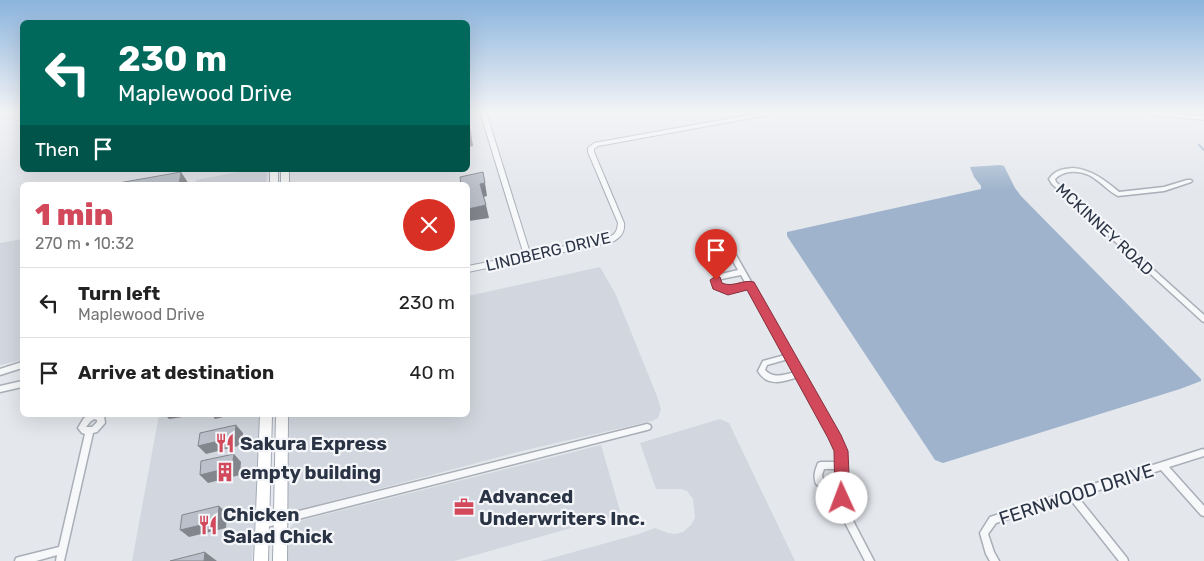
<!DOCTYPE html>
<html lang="en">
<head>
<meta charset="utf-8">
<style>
  :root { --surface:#fff; --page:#f2f2f2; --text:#222; --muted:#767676; --line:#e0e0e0; --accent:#d1495b }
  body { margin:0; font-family:Rubik,sans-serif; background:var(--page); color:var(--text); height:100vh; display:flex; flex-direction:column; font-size:19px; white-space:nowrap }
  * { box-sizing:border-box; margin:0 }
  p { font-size:16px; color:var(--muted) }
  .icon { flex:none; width:28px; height:28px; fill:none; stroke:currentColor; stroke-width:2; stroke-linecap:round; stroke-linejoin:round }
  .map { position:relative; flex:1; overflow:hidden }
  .side { position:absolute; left:20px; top:182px; width:450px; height:235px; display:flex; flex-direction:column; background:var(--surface); border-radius:8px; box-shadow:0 5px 20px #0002 }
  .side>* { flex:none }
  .guide { position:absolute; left:20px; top:20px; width:450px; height:152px; border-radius:8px; box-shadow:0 5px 20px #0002; background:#00695c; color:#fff; overflow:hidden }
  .pin { position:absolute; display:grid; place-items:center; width:42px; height:42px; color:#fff; margin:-51px -21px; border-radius:50% 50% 50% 0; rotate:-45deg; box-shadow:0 0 5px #0007 }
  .pin .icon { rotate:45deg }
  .me { position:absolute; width:55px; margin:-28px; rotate:358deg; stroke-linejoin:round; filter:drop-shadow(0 0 4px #0008) }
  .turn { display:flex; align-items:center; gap:18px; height:105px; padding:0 15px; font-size:22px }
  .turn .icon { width:65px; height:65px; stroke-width:2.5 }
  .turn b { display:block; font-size:35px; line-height:42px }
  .then { display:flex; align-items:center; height:48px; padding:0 15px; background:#0003; gap:10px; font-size:19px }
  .round { display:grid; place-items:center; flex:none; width:52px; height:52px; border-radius:26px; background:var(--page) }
  .head { display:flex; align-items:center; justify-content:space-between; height:85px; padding:0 15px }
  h1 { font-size:30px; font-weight:800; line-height:38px; color:var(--accent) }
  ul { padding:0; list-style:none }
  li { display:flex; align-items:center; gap:15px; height:70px; padding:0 15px; border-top:1px solid var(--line) }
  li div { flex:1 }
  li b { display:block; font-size:19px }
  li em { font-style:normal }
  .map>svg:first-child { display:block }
</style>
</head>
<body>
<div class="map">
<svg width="1204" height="561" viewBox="0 0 1204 561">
  <rect width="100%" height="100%" fill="#e4e7ec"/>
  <path fill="#d2d6de" d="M248,170h19l-1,15h-71l1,-5z
    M22,239v121l-22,5v-122z
    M600,267l16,28 41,101 4,13 -3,9 -6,3 -126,29 -231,61 -7,1 -2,-4 1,-93h181v-119z
    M159,415h102l-9,146h-120z
    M720,419l9,4 66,138h-254l98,-27 16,-6 13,5 7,1 8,-2 8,-7 4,-7 -2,-19 -6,-8 -6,-2h-25l-16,-46z
    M601,445l20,69 -167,47h-168l1,-29 8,-10z"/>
  <path fill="#9fb4cc" d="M1000,165l4,1 11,22 6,8 180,183v2l-21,8 -237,74 -8,-3 -148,-224v-4l194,-43v-3l-7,-9 -4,-10z"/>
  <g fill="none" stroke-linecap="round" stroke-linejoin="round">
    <path stroke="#9fb4cc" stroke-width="2" d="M1199,145l5,5"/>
    <defs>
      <path id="minor" d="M1073,168c19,2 32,12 46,24l45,-5 23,-7h4l1,1 -1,1 -27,9 -46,5c-18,-10 -25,-27 -49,-24 -6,1 -10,3 -14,7l1,3 148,133v7l-2,-1 -150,-137 -3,-5c6,-9 14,-10 24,-11z
        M724,241h4l109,192 8,18 4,62 25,48h-9l-23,-44 -1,-3 -1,-13 -24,-17c-3,-8 -1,-13 2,-21l3,-1h17l-1,-11 -6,-14 -33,-60c-15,5 -31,10 -40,-6l5,-10 22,-6 -37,-67c-14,4 -28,10 -35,-7l4,-6 21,-5 -15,-27zM741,275l5,9c-9,2 -21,7 -27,-3l2,-2zM788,359l7,13c-11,3 -22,7 -30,-2l2,-5zM824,469h14l2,22 -17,-12 -1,-4z
        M22,362v6l-22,7v-6z
        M22,381v6l-22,5v-6z
        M88,415l16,1 1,7 -8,9 -4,1 -29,128h-8l1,-6 -21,6h-21l1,-3 3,-1 40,-10 26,-113 -3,-1 -4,-5 6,-10zM94,419l3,1v2l-5,5h-6l4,-5z
        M647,424l3,1 1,2 -1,2 -3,1 -384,98 -3,-1 -1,-3 1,-3 3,-1z
        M1203,449l1,1v6l-35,11 35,39v10l-3,-1 -40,-45 -83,27 49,61 1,3h-9l-49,-62 -74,24 -8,11 6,18 5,9h-9l-4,-7 -6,-21 10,-16z"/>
      <path id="tertiary" d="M480,112h6l44,141 80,-16c6,-4 7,-6 8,-14l-30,-71v-4l6,-5 172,-31h11l-3,2 -176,32 -4,3v3l30,71c1,9 -3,15 -12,19l-144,30v-6l56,-11z
        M1142,112h17l45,4v4l-59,-6z"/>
      <path id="primary" d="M270,170h8v15h-8z
        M281,170h8v15h-8z
        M260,415h12l-4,146h-14z
        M276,415h12l-1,146h-14z"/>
    </defs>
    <use href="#minor" stroke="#a9aeb7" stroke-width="3"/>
    <use href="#tertiary" stroke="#a9aeb7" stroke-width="2"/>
    <use href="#primary" stroke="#a3abb8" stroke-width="2"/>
    <use href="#minor" fill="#f7f8fa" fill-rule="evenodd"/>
    <use href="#tertiary" fill="#f7f8fa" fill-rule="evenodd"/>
    <use href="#primary" fill="#fff" fill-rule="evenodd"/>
  </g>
  <path fill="#83868d" d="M471,133l2,13 -5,1v-13z
    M181,172l8,12v1h-10z
    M485,183l2,13 -4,1 -3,-13z
    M486,205l3,13 -20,3 -1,-12z
    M165,415h25v1l-21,3z
    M217,415h15l-17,4 -2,-3z
    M236,425l7,8 -1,12 -36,9 -8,-8z
    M234,454l7,8 -1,13 -32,8 -8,-8z
    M219,506l8,7 -1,15 -37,9 -9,-7z
    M205,552l12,9h-13z"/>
  <path fill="#bbc0ca" stroke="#83868d" d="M468,127h1l2,6 -3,1z
    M181,172l-2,13h-72z
    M483,172l2,11 -5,1 6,21 -18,4v-24h-7l-1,-8z
    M236,425l-1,12 -37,9 2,-13z
    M234,454l-2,13 -32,8 1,-14z
    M219,506l-1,15 -38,9 2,-15z
    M205,552l-1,9h-34z"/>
  <linearGradient id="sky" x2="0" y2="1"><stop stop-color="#8bb4dd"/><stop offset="0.59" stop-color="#f3f4f6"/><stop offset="1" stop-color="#f3f4f6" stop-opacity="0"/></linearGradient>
  <rect width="1204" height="190" fill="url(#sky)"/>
  <path fill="#d1495b" stroke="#882f3b" d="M716,276l4,1 2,6c11,5 21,-4 32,-1l87,153 7,16 2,47 -2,5 -6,2 -5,-2 -2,-5 -1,-47 -6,-13 -81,-148 -19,5 -15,-6 -3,-9z"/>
  <defs>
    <symbol id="restaurant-bare" viewBox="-9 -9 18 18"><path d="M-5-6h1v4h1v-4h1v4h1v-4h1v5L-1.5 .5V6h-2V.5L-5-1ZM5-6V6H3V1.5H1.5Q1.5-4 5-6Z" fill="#d1495b" stroke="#f4f6f9" stroke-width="2.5" paint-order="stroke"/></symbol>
    <symbol id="building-bare" viewBox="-9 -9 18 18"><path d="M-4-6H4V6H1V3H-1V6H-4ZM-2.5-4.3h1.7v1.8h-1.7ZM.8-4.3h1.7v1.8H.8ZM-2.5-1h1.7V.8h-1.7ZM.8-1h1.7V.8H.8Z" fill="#d1495b" stroke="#f4f6f9" stroke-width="2.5" paint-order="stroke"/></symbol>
    <symbol id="office-bare" viewBox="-9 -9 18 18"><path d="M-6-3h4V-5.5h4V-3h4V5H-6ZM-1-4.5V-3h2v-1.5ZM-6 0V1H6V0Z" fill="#d1495b" stroke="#f4f6f9" stroke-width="2.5" paint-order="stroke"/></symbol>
  </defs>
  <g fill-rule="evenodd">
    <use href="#restaurant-bare" x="211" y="429" width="28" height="28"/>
    <use href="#building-bare" x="211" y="458" width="28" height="28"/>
    <use href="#office-bare" x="450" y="493" width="28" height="28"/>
    <use href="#restaurant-bare" x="194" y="511" width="28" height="28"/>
  </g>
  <g text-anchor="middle" stroke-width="4.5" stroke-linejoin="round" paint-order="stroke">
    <g font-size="16" fill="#2b3445" stroke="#f4f6f9">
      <text transform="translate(1105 229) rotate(43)" y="6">MCKINNEY ROAD</text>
      <text transform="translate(548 251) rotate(-13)" y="6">LINDBERG DRIVE</text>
    </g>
    <g font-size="19" font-weight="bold" fill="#2b3445" stroke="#f4f6f9" text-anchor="start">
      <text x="240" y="450">Sakura Express</text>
      <text x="240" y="479">empty building</text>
      <text x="479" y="503">Advanced<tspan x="479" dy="22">Underwriters Inc.</tspan></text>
      <text x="223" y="521">Chicken<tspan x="223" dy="22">Salad Chick</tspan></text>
    </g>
    <g font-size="19" fill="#2b3445" stroke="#f4f6f9">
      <text transform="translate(1076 494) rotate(-18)" y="7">FERNWOOD DRIVE</text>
    </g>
  </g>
</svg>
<div class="pin" style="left:716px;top:280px;background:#d93025"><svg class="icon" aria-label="arrive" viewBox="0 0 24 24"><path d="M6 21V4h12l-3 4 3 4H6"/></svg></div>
<svg class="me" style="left:842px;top:498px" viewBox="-20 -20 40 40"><circle r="19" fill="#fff"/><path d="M0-13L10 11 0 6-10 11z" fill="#d1495b"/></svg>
<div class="guide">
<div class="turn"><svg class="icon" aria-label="left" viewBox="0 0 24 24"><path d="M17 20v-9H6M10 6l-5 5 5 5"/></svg><div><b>230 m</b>Maplewood Drive</div></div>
<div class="then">Then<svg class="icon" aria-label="arrive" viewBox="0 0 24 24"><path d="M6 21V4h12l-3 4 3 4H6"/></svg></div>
</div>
<section class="side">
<div class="head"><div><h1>1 min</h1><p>270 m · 10:32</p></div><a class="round" style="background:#d93025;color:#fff"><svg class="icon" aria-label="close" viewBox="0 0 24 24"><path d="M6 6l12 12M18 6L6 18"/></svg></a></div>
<ul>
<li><svg class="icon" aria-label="left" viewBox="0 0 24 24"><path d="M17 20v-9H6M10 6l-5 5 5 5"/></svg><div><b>Turn left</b><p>Maplewood Drive</p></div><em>230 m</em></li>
<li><svg class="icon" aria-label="arrive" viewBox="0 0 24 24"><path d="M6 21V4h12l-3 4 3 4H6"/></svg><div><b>Arrive at destination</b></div><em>40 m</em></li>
</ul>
</section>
</div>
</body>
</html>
